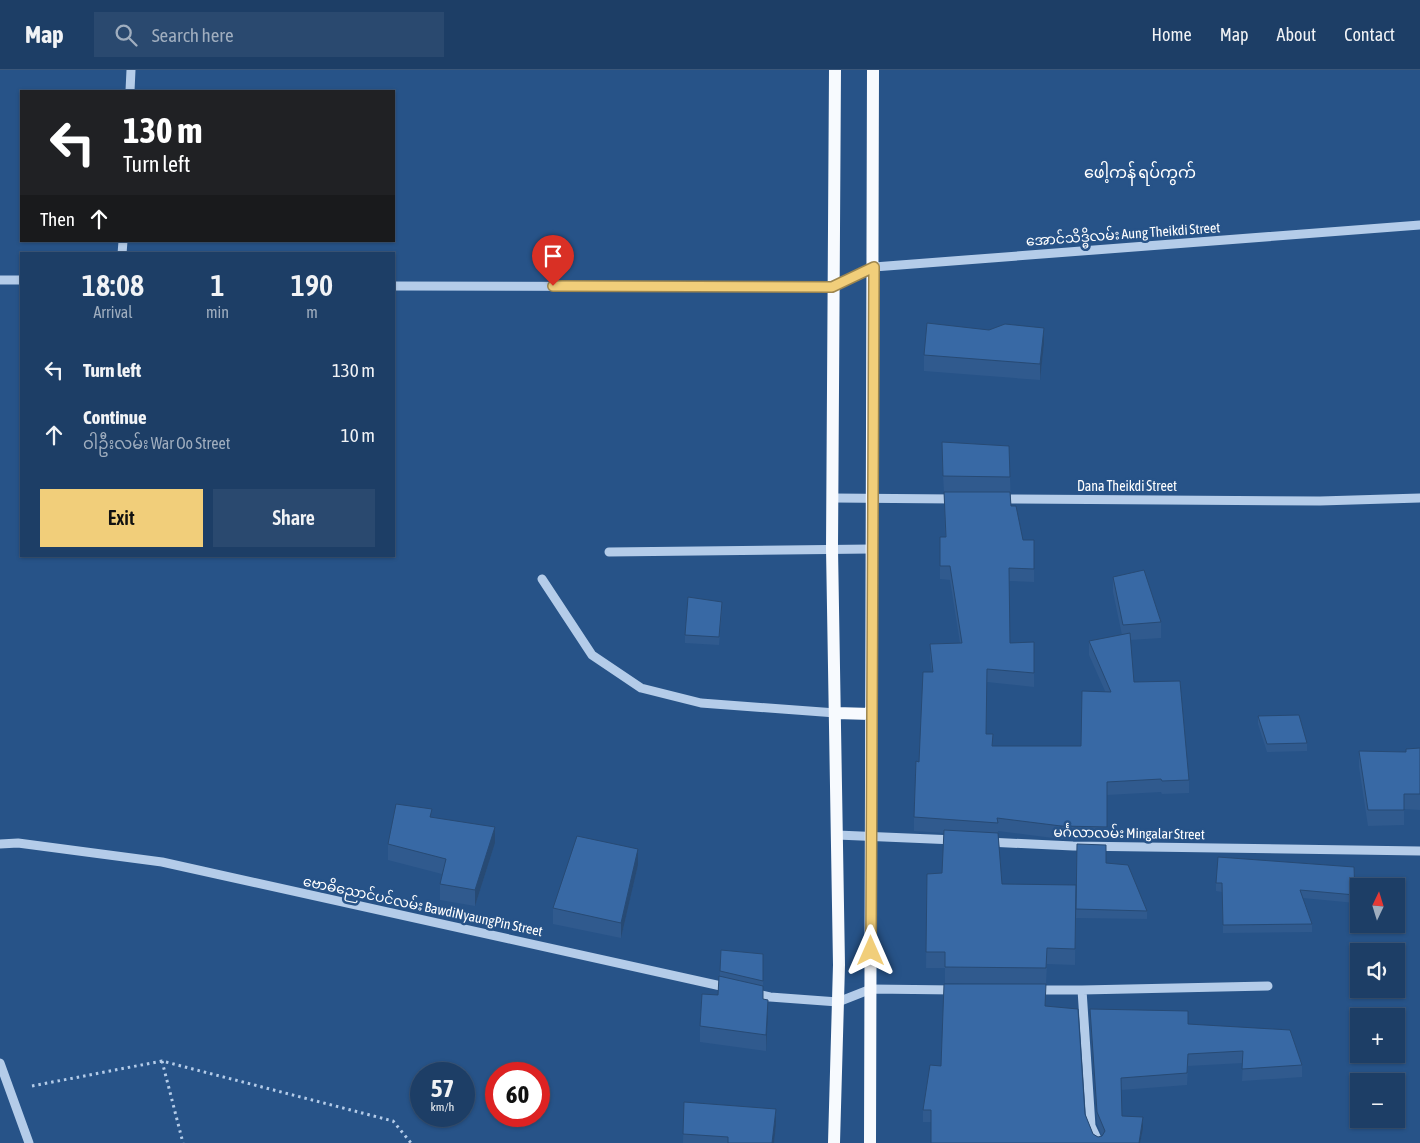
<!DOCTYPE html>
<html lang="en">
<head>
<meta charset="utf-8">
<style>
  :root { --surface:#1d3e66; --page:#2a496f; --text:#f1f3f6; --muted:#a0aebf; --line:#3b577a; --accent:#f1ce7a }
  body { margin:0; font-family:"Asap Condensed","Noto Sans Myanmar",sans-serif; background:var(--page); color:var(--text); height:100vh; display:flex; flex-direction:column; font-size:19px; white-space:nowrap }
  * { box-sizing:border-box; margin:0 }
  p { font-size:16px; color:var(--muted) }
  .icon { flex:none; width:28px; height:28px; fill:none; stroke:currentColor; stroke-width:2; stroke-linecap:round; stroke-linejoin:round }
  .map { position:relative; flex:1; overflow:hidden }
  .details { position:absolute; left:20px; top:182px; width:375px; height:305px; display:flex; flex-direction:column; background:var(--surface); border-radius:0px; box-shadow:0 1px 4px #0004,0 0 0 1px var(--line) }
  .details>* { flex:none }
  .guide { position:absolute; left:20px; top:20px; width:375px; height:152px; border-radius:0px; box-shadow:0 1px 4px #0004,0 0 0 1px var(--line); background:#202124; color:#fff; overflow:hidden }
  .needle { width:32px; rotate:4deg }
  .tools { position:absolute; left:1350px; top:808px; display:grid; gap:10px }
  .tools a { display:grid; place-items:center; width:55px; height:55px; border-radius:0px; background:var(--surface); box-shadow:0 1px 4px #0004,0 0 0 1px var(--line); font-size:25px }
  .speed { position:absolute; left:410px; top:992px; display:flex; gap:10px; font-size:25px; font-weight:700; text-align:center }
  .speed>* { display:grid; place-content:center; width:65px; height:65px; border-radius:50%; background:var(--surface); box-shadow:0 1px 4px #0004,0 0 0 1px var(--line); line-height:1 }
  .speed small { font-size:12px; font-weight:400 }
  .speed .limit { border:8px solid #d22; background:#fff; color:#111 }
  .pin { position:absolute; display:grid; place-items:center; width:42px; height:42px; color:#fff; margin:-51px -21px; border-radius:50% 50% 50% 0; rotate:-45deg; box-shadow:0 0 5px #0007 }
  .pin .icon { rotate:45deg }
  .me { position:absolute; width:55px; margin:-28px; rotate:0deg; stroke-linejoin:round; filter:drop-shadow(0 0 4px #0008) }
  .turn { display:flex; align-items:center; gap:18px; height:105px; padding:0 20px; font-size:22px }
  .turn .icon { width:65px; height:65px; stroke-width:2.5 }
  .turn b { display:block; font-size:35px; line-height:42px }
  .then { display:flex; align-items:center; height:48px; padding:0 20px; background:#0003; gap:10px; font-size:19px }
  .eta { display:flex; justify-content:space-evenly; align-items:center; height:85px; text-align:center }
  .eta b { font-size:30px; font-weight:600; line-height:35px }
  .primary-button { display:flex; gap:10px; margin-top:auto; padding:10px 20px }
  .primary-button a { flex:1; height:58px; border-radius:0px; background:var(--accent); color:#111; font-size:20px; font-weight:600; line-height:58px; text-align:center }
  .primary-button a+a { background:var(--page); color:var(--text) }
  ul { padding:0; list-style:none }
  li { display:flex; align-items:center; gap:15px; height:65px; padding:0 20px }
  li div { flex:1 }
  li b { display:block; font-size:19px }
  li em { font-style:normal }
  header { display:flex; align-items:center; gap:30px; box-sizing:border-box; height:70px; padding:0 25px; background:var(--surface); border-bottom:1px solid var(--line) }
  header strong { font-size:24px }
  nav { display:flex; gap:28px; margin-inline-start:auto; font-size:18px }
  .search { width:350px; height:45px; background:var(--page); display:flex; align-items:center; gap:12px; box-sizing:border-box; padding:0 18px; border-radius:0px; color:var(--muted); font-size:19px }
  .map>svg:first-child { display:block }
</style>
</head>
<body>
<header>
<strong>Map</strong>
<div class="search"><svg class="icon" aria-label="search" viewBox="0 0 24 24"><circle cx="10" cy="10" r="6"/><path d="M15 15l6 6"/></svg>Search here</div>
<nav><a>Home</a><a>Map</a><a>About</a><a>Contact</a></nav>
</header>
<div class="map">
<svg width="1420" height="1073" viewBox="0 0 1420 1073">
  <rect width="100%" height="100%" fill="#275388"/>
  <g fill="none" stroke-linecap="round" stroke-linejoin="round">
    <path stroke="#b4cce9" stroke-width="3" stroke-dasharray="2.5 4" stroke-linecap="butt" d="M162,991l21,82
      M32,1016l130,-25 231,60 18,22"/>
    <path stroke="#b4cce9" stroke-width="9" d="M130,21l1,-21
      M122,184l1,-13
      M0,210h21
      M394,216l438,1 42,-20 546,-42
      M833,428l122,1
      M1000,429l320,2 100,-3
      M609,482l262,-3
      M542,509l50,76 49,33 60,15 135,10
      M837,765l118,5
      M988,772l85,4 347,5
      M0,774l18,-1 144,19 568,126
      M1034,920h48l9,136 8,17
      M1082,920l186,-4
      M752,923l18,4 68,5 33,-13 85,1
      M0,993l29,80"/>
    <path stroke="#f7fafe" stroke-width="12" d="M836,643l35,1
      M834,1073l5,-178 -7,-417 3,-478
      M870,1073l3,-1073"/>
  </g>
  <path fill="#305a8e" d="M989,260l55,14 -4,36 -116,-9v-16z
    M942,372l67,4 2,60 12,34h11v42l-25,-1 1,62 24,-1v45l-47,-5 -1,52 7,12h88l24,-55 -16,-36v-14l33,-6 -9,-43v-15l48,45v16l-31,2 4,42 55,98v13l-27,1 -1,-2 -54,3v45l-46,-1 -63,-8 4,53 74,1 -1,80 -28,-1 -1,20 -101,-1v-15h-19l1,-94 15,-1 2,-40 -30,-2v-14l5,-55 13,-90 -2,-15v-13l30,-1 -10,-63 -10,-1v-42h5l-1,-45 -2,-34z
    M722,540l-3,35 -34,-2v-8z
    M1258,646l49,27v8l-40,1 -9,-28z
    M1420,678v62l-16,-1v16l-36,1 -9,-59v-16l47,1z
    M432,747l63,26 -20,63 -35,-6v-16l2,-10 -54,-14v-16z
    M1077,774l29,19 41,48v8l-71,-1z
    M638,795l-17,73 -68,-14v-16z
    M1354,797l1,36 -52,-5 9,26v8l-89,1 -1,-41 -6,-1v-8z
    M763,884v45l5,17 -2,35 -66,-9v-16l18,-31 2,-24z
    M1046,936l39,108 8,20 5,3 4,-1 -5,-12 -7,-103v-12l98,16 114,40v12l-60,4 1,-18 -55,3 -1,19 -66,5 1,26 21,13 -3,14 -209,-21h-8v-12l18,-44z
    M684,1032l92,23 -2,18h-91z"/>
  <path fill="#274a74" d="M1044,258v16l-4,36v-16z
    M495,757v16l-20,63v-16z
    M638,779v16l-17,73v-15z
    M768,930v16l-2,35v-16z
    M776,1039v16l-2,18h-2z
    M1143,1047v12l-3,14h-1z"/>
  <path fill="#3869a5" stroke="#274a74" d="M927,253l62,7 16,-6 39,4 -4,36 -116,-9z
    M942,372l67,4 1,31 -67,-1z
    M944,422h66l1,14h5l7,34h11v29l-25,-1 1,75 24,-1v31l-47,-4 -1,65h7l-1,12h89l1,-55 29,1 -22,-51 41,-8 4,49 46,-1 9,99 -27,1 -1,-2 -54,3v45l-46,-1 -64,-8 1,5 -84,-6 2,-56 3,1 4,-90h10l-3,-28 32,-1 -12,-77h-10v-29h6z
    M1144,500l17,52 -38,3 -10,-48z
    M688,527l34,5 -3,35 -34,-2z
    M1299,645l8,28 -40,1 -9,-28z
    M1420,678v46h-16v16h-36l-9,-59 47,1v-3z
    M396,734l36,5 -2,8 65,10 -20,63 -35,-6 6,-25 -58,-15z
    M944,760l54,3 4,51 74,1 -1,64 -28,-1 -1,20 -101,-1v-15h-19l1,-78 15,-1z
    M577,766l61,13 -17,74 -68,-15z
    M1077,774l29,1v18l22,2 19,46 -71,-2z
    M1218,787l136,10 1,28 -55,-5 12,34 -89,1 -1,-42h-6z
    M721,880l42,4v27l-43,-10z
    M719,906l44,10v13l5,1 -2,35 -66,-9 2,-32 16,1z
    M944,914h102l-1,22 33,3 7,105 8,20 5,3 4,-1 3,-5 -8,-19 -7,-103 98,2v13l102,6 12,35 -60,4 1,-18 -55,3 -1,19 -66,5 1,38 21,1 -4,26h-208v-33h-8l7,-45 11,1z
    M684,1032l92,7 -4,34h-44v-6l-45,-3z"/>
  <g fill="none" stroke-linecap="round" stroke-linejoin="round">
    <defs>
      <path id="route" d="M553,216l279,1 42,-20 -3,684"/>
    </defs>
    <use href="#route" stroke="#9d864f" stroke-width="12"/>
    <use href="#route" stroke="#f1ce7a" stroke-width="9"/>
  </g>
  <g text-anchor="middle" stroke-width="5" stroke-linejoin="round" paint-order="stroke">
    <g font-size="14" fill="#fff" stroke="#275388">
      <text transform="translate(1123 164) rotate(-4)" y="5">အောင်သိဒ္ဓိလမ်း Aung Theikdi Street</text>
      <text x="1127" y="421">Dana Theikdi Street</text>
      <text transform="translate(1129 763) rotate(1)" y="5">မင်္ဂလာလမ်း Mingalar Street</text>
      <text transform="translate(423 836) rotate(12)" y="5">ဗောဓိညောင်ပင်လမ်း BawdiNyaungPin Street</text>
    </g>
    <g font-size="16" fill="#fff" stroke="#275388">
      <text x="1140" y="108">ဖေါ့ကန် ရပ်ကွက်</text>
    </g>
  </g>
</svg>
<div class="tools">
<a><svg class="needle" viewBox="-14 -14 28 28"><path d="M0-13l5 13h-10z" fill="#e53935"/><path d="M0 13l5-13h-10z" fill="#a0aebf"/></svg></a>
<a><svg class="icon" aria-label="sound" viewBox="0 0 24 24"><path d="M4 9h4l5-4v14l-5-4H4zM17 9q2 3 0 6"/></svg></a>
<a>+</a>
<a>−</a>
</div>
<div class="speed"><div>57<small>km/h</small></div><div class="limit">60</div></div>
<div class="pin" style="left:553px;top:216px;background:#d93025"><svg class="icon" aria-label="arrive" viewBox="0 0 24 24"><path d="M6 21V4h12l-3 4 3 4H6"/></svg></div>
<svg class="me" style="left:871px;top:881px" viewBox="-20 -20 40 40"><path d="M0-17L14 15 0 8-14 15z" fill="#f1ce7a" stroke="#fff" stroke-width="4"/></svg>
<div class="guide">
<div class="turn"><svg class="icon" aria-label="left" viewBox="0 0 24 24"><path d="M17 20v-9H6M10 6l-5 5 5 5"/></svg><div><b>130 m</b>Turn left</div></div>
<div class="then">Then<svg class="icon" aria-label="ahead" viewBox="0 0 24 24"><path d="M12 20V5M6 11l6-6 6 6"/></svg></div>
</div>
<section class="details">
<div class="eta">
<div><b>18:08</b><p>Arrival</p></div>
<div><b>1</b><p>min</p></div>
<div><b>190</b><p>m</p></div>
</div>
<ul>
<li><svg class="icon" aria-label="left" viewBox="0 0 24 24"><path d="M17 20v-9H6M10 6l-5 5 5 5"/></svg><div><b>Turn left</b></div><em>130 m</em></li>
<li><svg class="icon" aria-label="ahead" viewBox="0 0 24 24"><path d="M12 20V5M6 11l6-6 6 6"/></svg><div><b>Continue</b><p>ဝါဦးလမ်း War Oo Street</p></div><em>10 m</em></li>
</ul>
<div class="primary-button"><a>Exit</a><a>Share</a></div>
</section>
</div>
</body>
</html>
